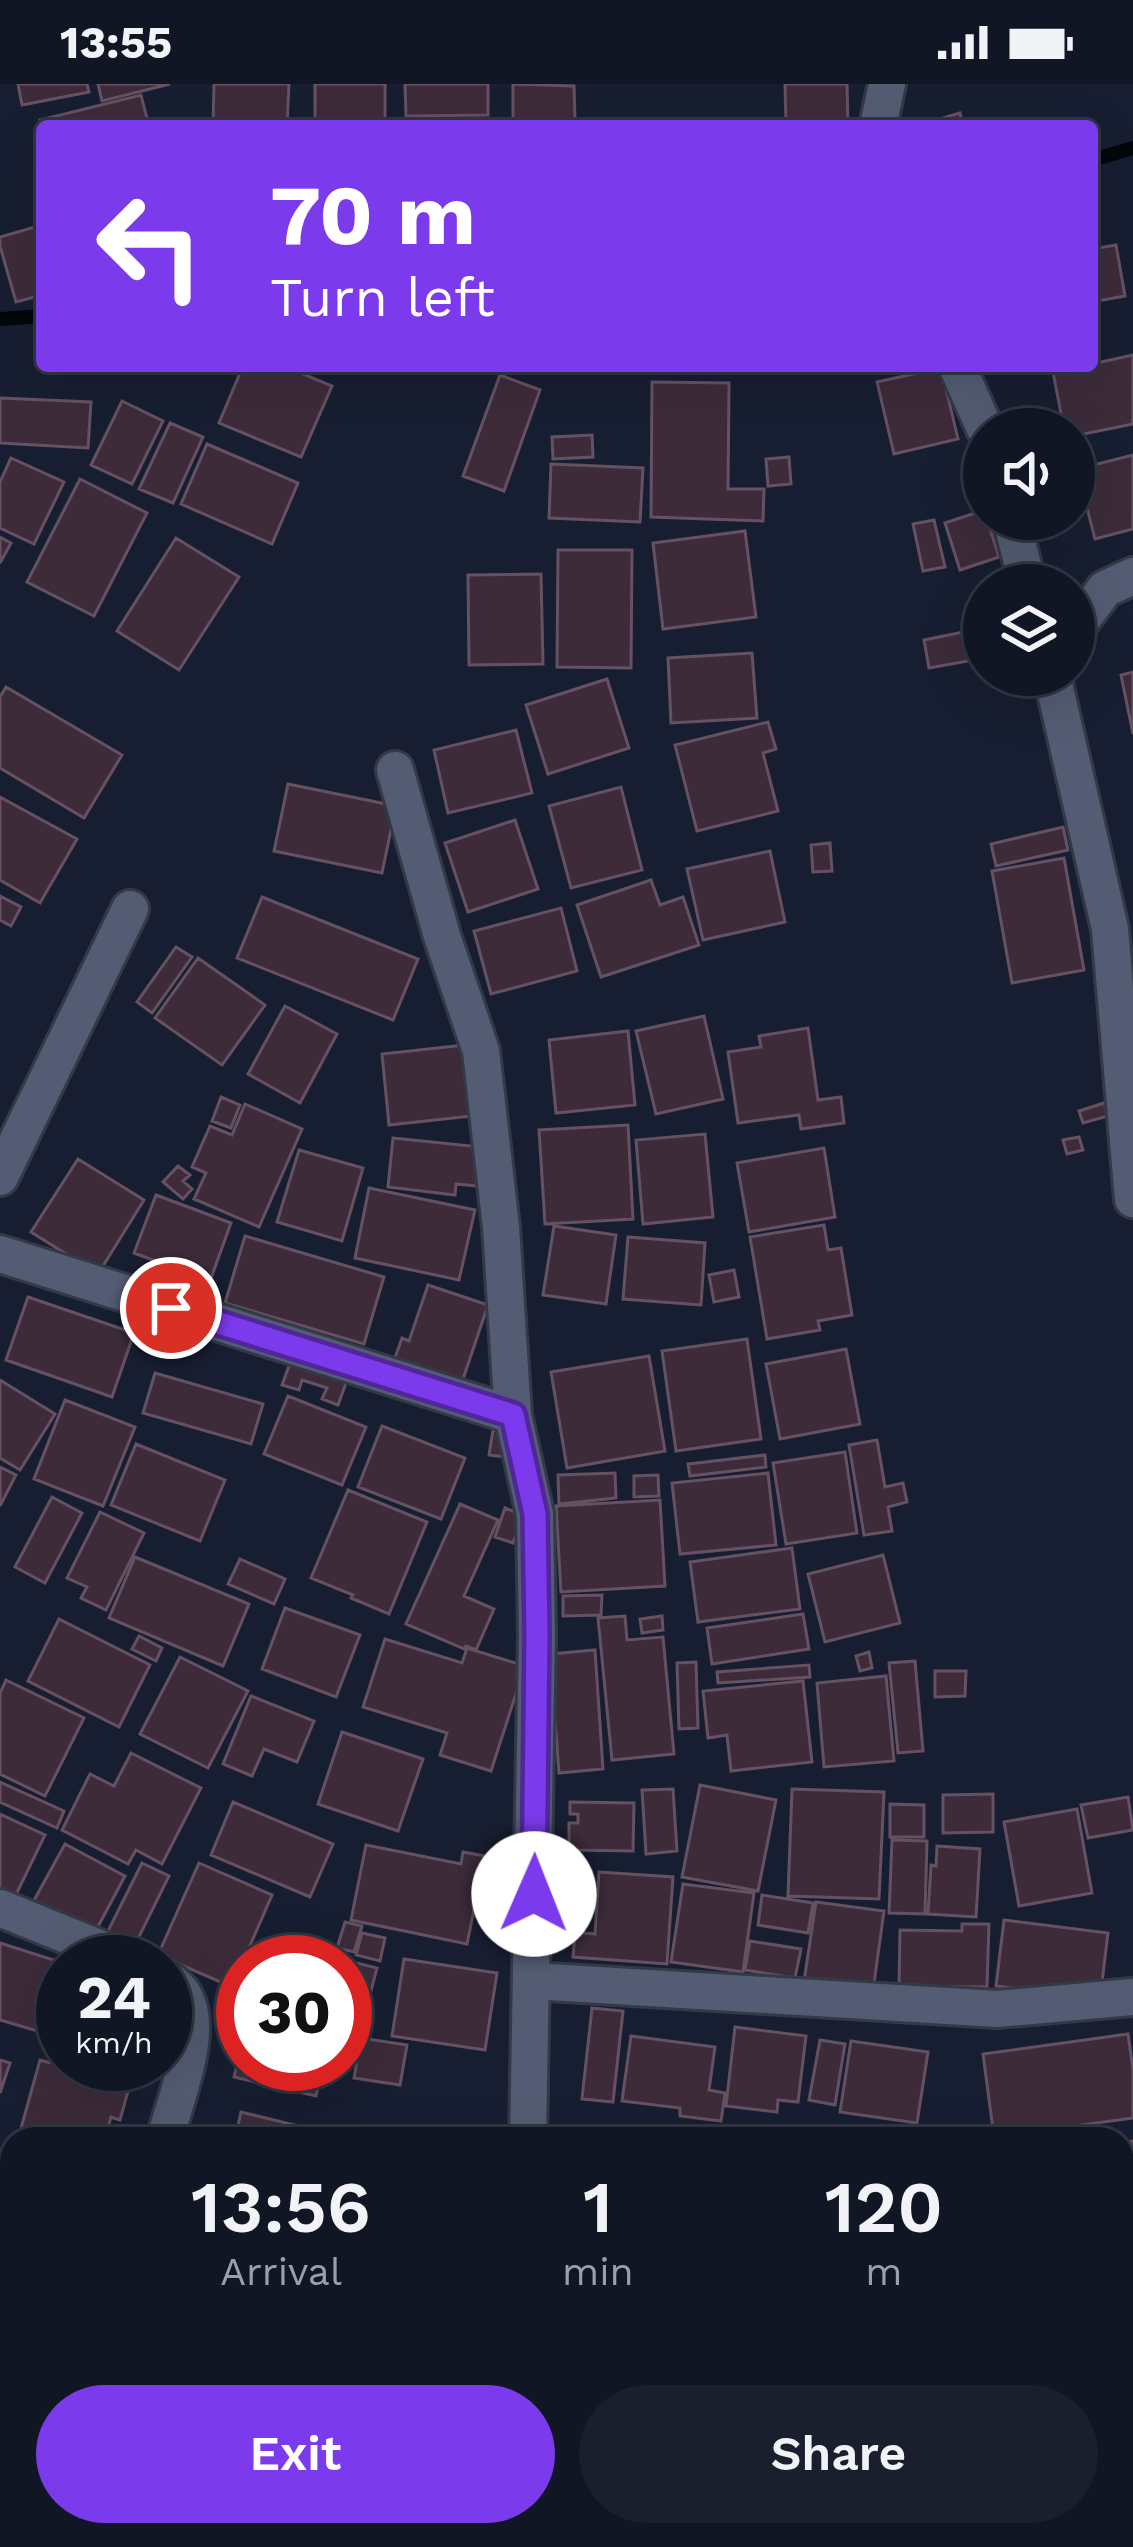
<!DOCTYPE html>
<html lang="en">
<head>
<meta charset="utf-8">
<style>
  :root { --surface:#111625; --page:#1a1f2d; --text:#f1f3f6; --muted:#9c9fa7; --line:#303542; --accent:#7c3aed }
  body { margin:0; font-family:"Work Sans",sans-serif; background:var(--page); color:var(--text); height:100vh; display:flex; flex-direction:column; font-size:45px; white-space:nowrap }
  * { box-sizing:border-box; margin:0 }
  p { font-size:39px; color:var(--muted) }
  .icon { flex:none; width:66px; height:66px; fill:none; stroke:currentColor; stroke-width:2; stroke-linecap:round; stroke-linejoin:round }
  .map { position:relative; flex:1; overflow:hidden }
  .details { position:absolute; left:0px; top:2043px; width:1134px; height:420px; display:flex; flex-direction:column; background:var(--surface); border-radius:36px 36px 0 0; box-shadow:0 12px 48px #0002,0 0 0 3px var(--line) }
  .details>* { flex:none }
  .hud { position:absolute; left:36px; top:36px; width:1062px; height:252px; border-radius:12px; box-shadow:0 12px 48px #0002,0 0 0 3px var(--line); background:#7c3aed; color:#fff; overflow:hidden }
  .controls { position:absolute; left:963px; top:324px; display:grid; gap:24px }
  .controls a { display:grid; place-items:center; width:132px; height:132px; border-radius:50%; background:var(--surface); box-shadow:0 12px 48px #0002,0 0 0 3px var(--line); font-size:60px }
  .speed { position:absolute; left:36px; top:1851px; display:flex; gap:24px; font-size:60px; font-weight:700; text-align:center }
  .speed>* { display:grid; place-content:center; width:156px; height:156px; border-radius:50%; background:var(--surface); box-shadow:0 12px 48px #0002,0 0 0 3px var(--line); line-height:1 }
  .speed small { font-size:30px; font-weight:400 }
  .speed .limit { border:18px solid #d22; background:#fff; color:#111 }
  .pin { position:absolute; display:grid; place-items:center; width:102px; height:102px; color:#fff; margin:-51px; border:6px solid #fff; border-radius:50%; box-shadow:0 3px 12px #0007 }
  .me { position:absolute; width:132px; margin:-66px; rotate:1deg; stroke-linejoin:round; filter:drop-shadow(0 0 9px #0008) }
  .turn { display:flex; align-items:center; gap:42px; height:252px; padding:0 36px; font-size:54px }
  .turn .icon { width:156px; height:156px; stroke-width:2.5 }
  .turn b { display:block; font-size:84px; line-height:102px }
  .eta { display:flex; justify-content:space-evenly; align-items:center; height:204px; text-align:center }
  .eta b { font-size:72px; font-weight:600; line-height:84px }
  .primary-button { display:flex; gap:24px; margin-top:auto; padding:24px 36px }
  .primary-button a { flex:1; height:138px; border-radius:72px; background:var(--accent); color:#fff; font-size:48px; font-weight:600; line-height:138px; text-align:center }
  .primary-button a+a { background:var(--page); color:var(--text) }
  .status { display:flex; justify-content:space-between; align-items:center; height:84px; padding:0 60px; background:var(--surface); direction:ltr }
  .status svg { height:33px; fill:currentColor }
  .map>svg:first-child { display:block }
</style>
</head>
<body>
<div class="status"><b>13:55</b><svg viewBox="0 0 49 12"><path d="M0 12V9h3v3zM5 12V6h3v6zM10 12V3h3v9zM15 12V0h3v12zM26 1h20v11H26zM47 4h2v5h-2z"/></svg></div>
<div class="map">
<svg width="1133" height="2463" viewBox="0 0 1133 2463">
  <rect width="100%" height="100%" fill="#171e31"/>
  <g fill="none" stroke-linecap="round" stroke-linejoin="round">
    <path stroke="#000809" stroke-width="14" d="M1092,76l41,-12
      M0,235l42,-3"/>
  </g>
  <path fill="#3d2b3a" stroke="#655162" stroke-width="3" d="M18,0h69l2,8 -67,13z
    M98,0h72l-68,17z
    M214,0h75l-2,42h-74z
    M315,0h70v42h-70z
    M405,0h83v31l-82,1z
    M513,0l61,2 1,33 -62,1z
    M785,0h62l1,42h-62z
    M141,11l8,31 -107,1 -2,-7z
    M960,29l3,13h-47z
    M42,141v70l-26,7 -16,-56v-9z
    M1116,161l9,51 -33,6v-53z
    M1133,271v69l-59,12v-7h-10l-11,-57 39,-6v-2z
    M243,282h41l48,20 -31,71 -82,-34z
    M941,284l17,71 -64,15 -17,-72z
    M500,291l40,15 -36,101 -41,-15z
    M652,298l77,1 -1,106h36l-1,32 -112,-4z
    M0,314l91,4 -3,46 -88,-5z
    M122,317l41,20 -31,63 -41,-19z
    M170,339l33,14 -30,66 -34,-14z
    M592,351l1,22 -40,2 -1,-22z
    M207,360l91,39 -26,61 -91,-40z
    M1133,371v74l-38,10 -18,-70z
    M789,373l2,27 -23,2 -2,-27z
    M11,374l53,24 -30,62 -34,-16v-46z
    M551,380l92,4 -3,54 -91,-4z
    M80,395l67,34 -53,103 -67,-34z
    M984,426v9h3l12,38 -39,13 -15,-47z
    M934,436l11,47 -22,4 -10,-47z
    M745,447l11,86 -93,12 -10,-86z
    M0,453l11,6 -11,20z
    M176,454l63,39 -60,93 -62,-39z
    M558,466h74l-1,118 -74,-1z
    M541,490l2,90 -74,1 -1,-90z
    M973,546l6,29 -50,9 -5,-28z
    M752,569l5,65 -86,5 -3,-65z
    M1133,588v62l-12,-59z
    M607,595l22,69 -81,26 -22,-69z
    M6,603l116,68 -38,63 -84,-50v-71z
    M768,638l8,27 -13,4 15,58 -81,20 -22,-86z
    M516,646l16,63 -84,20 -14,-63z
    M288,700l108,22 -14,67 -108,-22z
    M621,703l21,83 -71,18 -22,-82z
    M0,713l77,42 -37,64 -40,-23z
    M515,736l23,69 -70,23 -23,-69z
    M1063,743l5,23 -72,16 -5,-22z
    M830,759l2,28 -19,1 -2,-27z
    M770,767l15,71 -82,18 -16,-71z
    M1064,774l20,112 -72,13 -20,-112z
    M651,796l9,25 23,-8 16,48 -98,32 -24,-72z
    M0,812l21,11 -10,19 -11,-6z
    M262,813l156,62 -25,61 -156,-62z
    M561,824l16,63 -86,23 -17,-63z
    M176,863l16,10 -40,56 -15,-11z
    M198,874l67,47 -43,60 -67,-47z
    M285,922l52,28 -37,69 -52,-29z
    M704,932l19,83 -67,15 -20,-83z
    M808,944l10,72 23,-3 3,26 -43,6 -2,-14 -61,8 -10,-71 33,-5 -2,-11z
    M628,947l7,74 -79,8 -7,-73z
    M465,961l7,71 -83,9 -7,-71z
    M221,1013l19,8 -9,23 -19,-7z
    M1104,1019l4,13 -25,7 -4,-12z
    M245,1020l57,25 -43,98 -65,-28 12,-26 -14,-6 18,-41 22,9z
    M628,1041l5,94 -88,5 -6,-94z
    M705,1050l8,83 -70,7 -7,-84z
    M1079,1053l4,13 -16,4 -4,-14z
    M393,1054l88,9 -4,39 -21,-2 -1,11 -67,-8z
    M824,1064l11,69 -86,15 -12,-69z
    M299,1066l64,18 -21,73 -65,-19z
    M78,1075l66,41 -46,74 -67,-42z
    M178,1082l12,9 -7,6 9,8 -9,10 -20,-17z
    M369,1104l106,22 -16,70 -104,-22z
    M156,1111l75,28 -21,58 -76,-28z
    M824,1141l4,25 13,-2 11,67 -34,6 2,9 -53,9 -17,-102z
    M554,1142l62,9 -10,69 -63,-9z
    M245,1152l139,41 -20,67 -139,-41z
    M628,1153l77,6 -4,62 -78,-6z
    M734,1186l5,27 -25,5 -5,-27z
    M428,1201l60,20 -29,86 -68,-22 11,-31 7,3z
    M28,1213l106,36 -22,64 -106,-37z
    M747,1255l14,100 -85,12 -14,-100z
    M846,1265l14,75 -80,15 -14,-75z
    M293,1271l56,20 -11,30 -16,-6 5,-11 -25,-8 -3,10 -17,-5z
    M649,1272l16,95 -98,17 -16,-96z
    M155,1289l108,31 -12,40 -108,-31z
    M0,1296l55,34 -35,56 -20,-12z
    M288,1312l78,31 -24,58 -78,-31z
    M65,1316l70,27 -32,79 -69,-27z
    M382,1342l83,32 -24,61 -83,-32z
    M493,1346l18,3 -5,24 -17,-2z
    M877,1356l8,47 18,-4 4,19 -19,5 4,24 -28,4 -15,-90z
    M136,1360l89,36 -25,61 -89,-36z
    M845,1368l12,81 -71,11 -13,-81z
    M765,1371l1,12 -76,9 -2,-12z
    M0,1383l16,8 -16,31z
    M615,1389l1,25 -57,6 -1,-29z
    M768,1389l8,72 -96,9 -8,-71z
    M658,1391l1,21 -25,1v-21z
    M348,1406l79,32 -38,92 -38,-16 2,-3 -42,-17z
    M52,1413l30,16 -37,70 -30,-16z
    M660,1416l5,86 -104,6 -5,-86z
    M460,1420l38,16 -34,76 30,13 -18,41 -10,-4 -2,3 -58,-25z
    M505,1424l18,7 -10,28 -18,-6z
    M100,1428l44,21 -38,77 -25,-12 6,-11 -20,-9z
    M792,1464l8,61 -102,13 -8,-60z
    M883,1471l17,68 -75,19 -17,-68z
    M135,1473l114,47 -26,62 -114,-48z
    M240,1475l45,20 -11,25 -46,-20z
    M602,1511l-1,20 -38,1v-20z
    M285,1524l75,27 -24,62 -74,-28z
    M803,1530l6,35 -97,15 -5,-36z
    M625,1532l2,24 36,-3 11,117 -62,6 -14,-142z
    M662,1532l1,14 -21,3 -2,-14z
    M59,1535l91,46 -31,62 -91,-46z
    M139,1552l23,12 -6,13 -24,-12z
    M385,1555l77,24 5,-15 58,18 -34,105 -51,-16 7,-22 -84,-26z
    M595,1566l8,119 -44,4 -9,-119z
    M869,1568l3,16 -12,3 -4,-15z
    M180,1573l68,34 -40,77 -68,-34z
    M915,1577l8,90 -25,2 -9,-90z
    M696,1578l2,66 -19,1 -2,-66z
    M809,1581l1,12 -92,6 -1,-11z
    M935,1587h31l-1,25 -30,1z
    M886,1592l8,85 -70,6 -7,-84z
    M6,1596l78,38 -39,78 -45,-22v-81z
    M803,1597l9,81 -81,9 -4,-36 -19,3 -5,-47z
    M251,1612l63,25 -17,41 -33,-13 -12,27 -29,-12z
    M342,1648l81,27 -25,72 -80,-27z
    M131,1669l70,35 -39,76 -26,-14 -8,14 -66,-34 28,-56 24,12z
    M0,1698l64,29 -7,17 -57,-26z
    M700,1701l76,15 -18,91 -76,-14z
    M673,1705l4,62 -31,3 -4,-64z
    M792,1705l92,3 -5,107 -91,-3z
    M993,1710v38l-50,1v-38z
    M1128,1713l5,33 -45,8 -7,-33z
    M233,1718l100,42 -23,53 -99,-42z
    M570,1718l64,1 -1,48 -64,-1v-27h9v-9h-8z
    M890,1720l34,1v32h-34z
    M1077,1725l15,84 -73,13 -15,-84z
    M0,1730l45,21 -35,72 -10,-4z
    M892,1756l35,1 -2,73 -36,-1z
    M65,1760l60,32 -32,60 -61,-32z
    M366,1761l95,19 2,-12 22,4 -18,88 -116,-24z
    M937,1762l43,3 -4,68 -48,-3 3,-49 5,1z
    M142,1779l27,13 -39,79 -27,-14z
    M199,1779l73,32 -40,92 -74,-32z
    M599,1788l74,5 -6,87 -94,-7 2,-25 20,2z
    M683,1800l71,9 -11,79 -72,-10z
    M762,1811l51,8 -5,30 -50,-8z
    M816,1818l68,9 -11,80 -69,-10z
    M1004,1836l104,13 -8,66 -104,-13z
    M345,1838l17,4 -8,26 -17,-4z
    M962,1840h27l-2,63 -88,-1 1,-56 62,1z
    M362,1849l23,5 -5,23 -24,-6z
    M750,1857l51,8 -6,29 -50,-8z
    M0,1859l63,20v33l-12,39 -51,-15z
    M301,1865l76,19 -15,57 -17,-4v-59h-47z
    M404,1875l93,14 -12,77 -93,-14z
    M592,1924l31,3 -10,91 -31,-3z
    M735,1943l71,9 -8,66 -20,-2 -1,12 -51,-6z
    M1128,1950l5,35v49l-139,19 -11,-83z
    M631,1952l84,11 -6,43 16,3 -4,28 -41,-5v-8l-58,-7z
    M361,1954l46,7 -7,40 -46,-7z
    M820,1956l25,4 -10,61 -26,-5z
    M243,1957v23h80l-7,32 -82,-19z
    M851,1957l77,11 -11,71 -77,-11z
    M0,1976l10,3 -10,30z
    M40,1976l90,24 -10,36 -9,-3 -6,22h-87z
    M80,1980h48l-3,13z
    M241,2028l74,18 -2,9h-78z
    M328,2043l26,4 -1,8h-27z
    M676,2044l1,11h-76v-6z
    M786,2048v7h-93l42,-3z
    M1133,2057v67l-11,1v-67z
    M0,2153l10,2 -10,56z
    M1122,2273h11v22h-11z
    M1133,2324v127l-11,-1v-34z
    M0,2370l12,1v34l-12,-1z
    M0,2445l12,2 -4,16h-8z
    M128,2451h27l43,10 -73,2z
    M215,2451h27l47,12h-77z
    M320,2451h38l-4,12h-37z
    M1012,2451h41l-1,12h-41z
    M1081,2451h24v12h-25z"/>
  <g fill="none" stroke-linecap="round" stroke-linejoin="round">
    <defs>
      <path id="street" d="M878,42l9,-42
        M957,282l28,63
        M1011,435l17,66
        M1074,546l31,-41 28,-13
        M1052,591l58,254 23,270
        M395,686l47,166 39,115 20,176 12,188 22,99 2,121 -9,504
        M0,1093l130,-268
        M0,1170l513,161
        M0,1824l133,54
        M533,1897l464,28 136,-12
        M165,2055c9,-36 39,-107 20,-141 -4,-9 -13,-15 -20,-21
        M0,2333l12,2
        M699,2451l59,12"/>
    </defs>
    <use href="#street" stroke="#343948" stroke-width="42"/>
    <use href="#street" stroke="#535c72" stroke-width="36"/>
  </g>
  <g fill="none" stroke-linecap="round" stroke-linejoin="round">
    <defs>
      <path id="route" d="M171,1224l342,107 22,99 2,121 -3,259"/>
    </defs>
    <use href="#route" stroke="#51269a" stroke-width="30"/>
    <use href="#route" stroke="#7c3aed" stroke-width="21"/>
  </g>
</svg>
<div class="controls">
<a><svg class="icon" aria-label="sound" viewBox="0 0 24 24"><path d="M4 9h4l5-4v14l-5-4H4zM17 9q2 3 0 6"/></svg></a>
<a><svg class="icon" aria-label="layers" viewBox="0 0 24 24"><path d="M12 4l9 5-9 5-9-5zM3 14l9 5 9-5"/></svg></a>
</div>
<div class="speed"><div>24<small>km/h</small></div><div class="limit">30</div></div>
<div class="pin" style="left:171px;top:1224px;background:#d93025"><svg class="icon" aria-label="arrive" viewBox="0 0 24 24"><path d="M6 21V4h12l-3 4 3 4H6"/></svg></div>
<svg class="me" style="left:534px;top:1810px" viewBox="-20 -20 40 40"><circle r="19" fill="#fff"/><path d="M0-13L10 11 0 6-10 11z" fill="#7c3aed"/></svg>
<div class="hud">
<div class="turn"><svg class="icon" aria-label="left" viewBox="0 0 24 24"><path d="M17 20v-9H6M10 6l-5 5 5 5"/></svg><div><b>70 m</b>Turn left</div></div>
</div>
<section class="details">
<div class="eta">
<div><b>13:56</b><p>Arrival</p></div>
<div><b>1</b><p>min</p></div>
<div><b>120</b><p>m</p></div>
</div>
<div class="primary-button"><a>Exit</a><a>Share</a></div>
</section>
</div>
</body>
</html>
